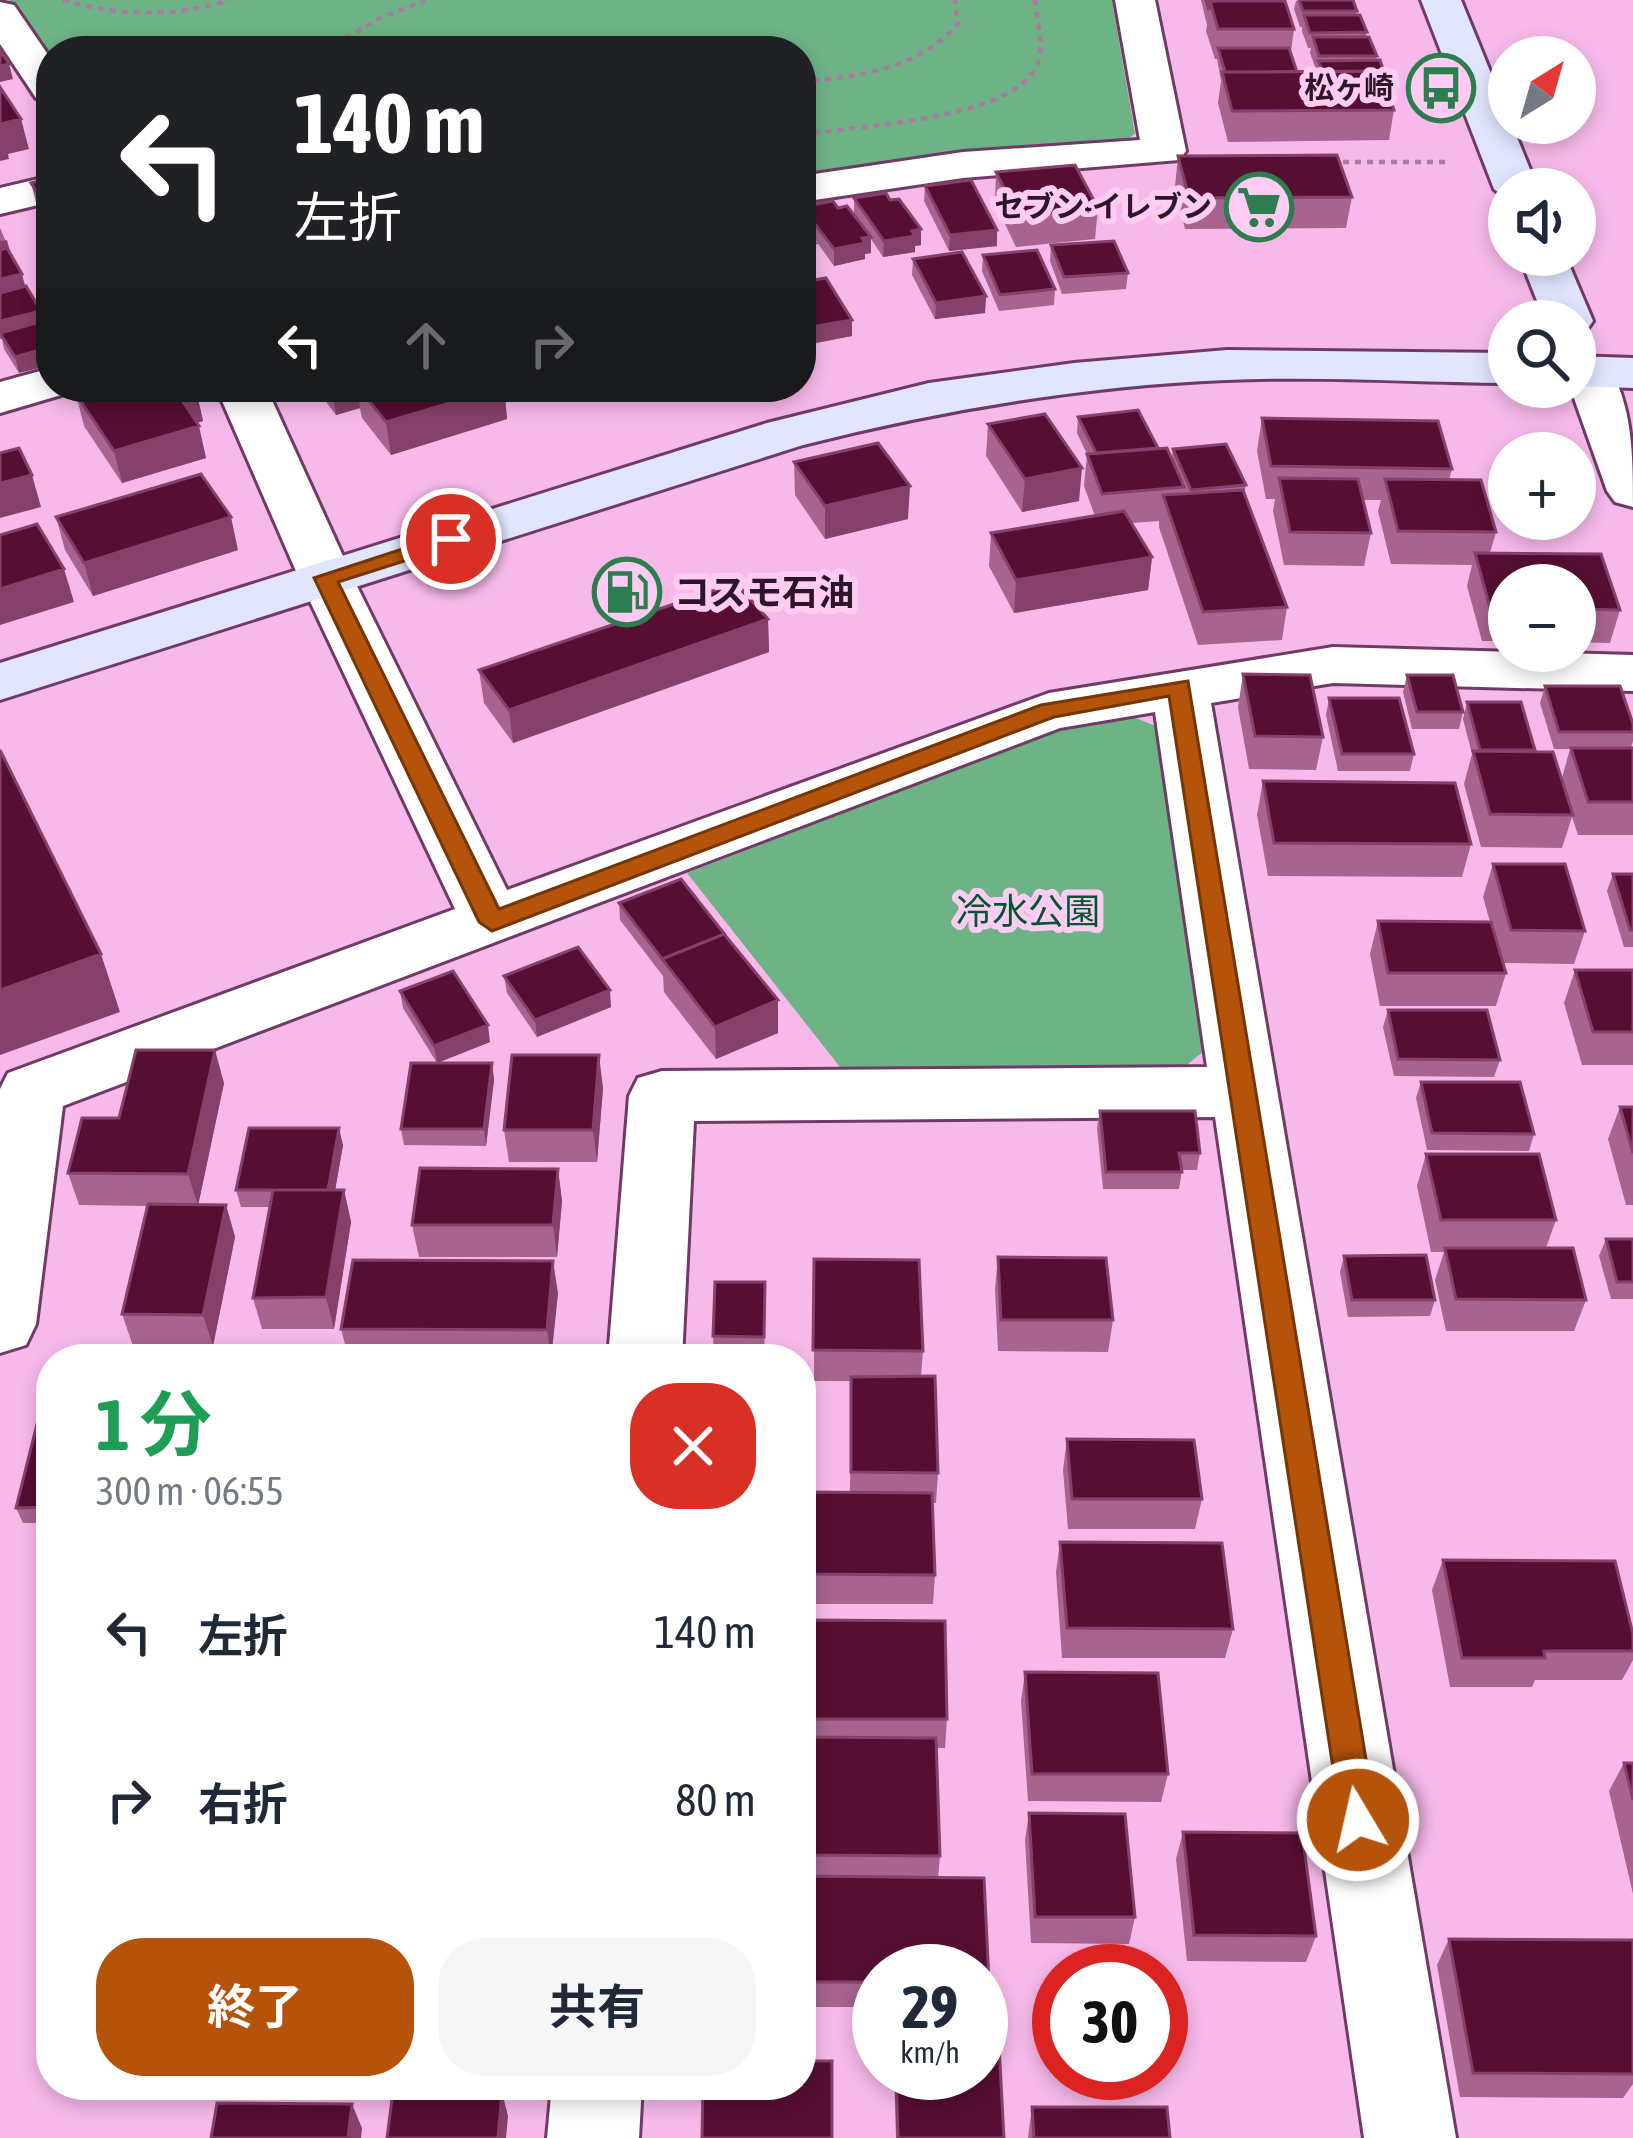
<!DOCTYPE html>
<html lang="ja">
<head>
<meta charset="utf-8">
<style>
  :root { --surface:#fff; --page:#f6f6f7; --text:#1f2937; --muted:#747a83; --accent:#b45309 }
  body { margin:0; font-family:"Asap Condensed","Noto Sans JP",sans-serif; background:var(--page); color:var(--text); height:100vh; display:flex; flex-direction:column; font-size:45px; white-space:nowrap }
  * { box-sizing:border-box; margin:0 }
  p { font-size:39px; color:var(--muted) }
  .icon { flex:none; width:66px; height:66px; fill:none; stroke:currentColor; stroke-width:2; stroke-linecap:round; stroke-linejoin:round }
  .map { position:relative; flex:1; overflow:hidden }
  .drawer { position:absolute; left:36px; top:1344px; width:780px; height:756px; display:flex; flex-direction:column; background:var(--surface); border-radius:48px; box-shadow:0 6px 18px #0003 }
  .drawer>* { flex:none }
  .top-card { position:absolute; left:36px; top:36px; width:780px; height:366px; border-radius:48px; box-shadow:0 6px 18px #0003; background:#202124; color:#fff; overflow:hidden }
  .needle { width:78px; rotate:37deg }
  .fabs { position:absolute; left:1488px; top:36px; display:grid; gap:24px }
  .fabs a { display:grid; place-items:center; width:108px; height:108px; border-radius:50%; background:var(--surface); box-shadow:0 6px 18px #0003; font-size:60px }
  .speed { position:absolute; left:852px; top:1944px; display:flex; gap:24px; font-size:60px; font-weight:700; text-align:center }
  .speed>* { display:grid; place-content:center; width:156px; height:156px; border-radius:50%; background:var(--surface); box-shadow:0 6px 18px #0003; line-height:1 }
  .speed small { font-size:30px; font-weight:400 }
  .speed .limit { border:18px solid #d22; background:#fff; color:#111 }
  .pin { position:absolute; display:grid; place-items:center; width:102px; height:102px; color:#fff; margin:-51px; border:6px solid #fff; border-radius:50%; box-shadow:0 3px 12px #0007 }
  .me { position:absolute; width:132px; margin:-66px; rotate:351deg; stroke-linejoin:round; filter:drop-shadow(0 0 9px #0008) }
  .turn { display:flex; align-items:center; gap:42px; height:252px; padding:0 60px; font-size:54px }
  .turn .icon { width:156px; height:156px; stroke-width:2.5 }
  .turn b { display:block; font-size:84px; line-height:102px }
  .lanes { display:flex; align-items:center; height:114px; padding:0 60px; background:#0003; justify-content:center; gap:60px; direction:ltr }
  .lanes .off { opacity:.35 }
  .round { display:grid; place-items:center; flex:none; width:126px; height:126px; border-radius:48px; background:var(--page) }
  .head { display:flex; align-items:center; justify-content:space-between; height:204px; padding:0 60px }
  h1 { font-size:72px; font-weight:700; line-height:90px; color:#1e9e55 }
  .cta { display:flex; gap:24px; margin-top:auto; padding:24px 60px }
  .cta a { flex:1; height:138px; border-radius:48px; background:var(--accent); color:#fff; font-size:48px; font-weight:700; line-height:138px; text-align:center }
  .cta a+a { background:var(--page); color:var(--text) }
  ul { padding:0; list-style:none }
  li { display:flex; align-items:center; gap:36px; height:168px; padding:0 60px }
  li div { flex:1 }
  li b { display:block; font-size:45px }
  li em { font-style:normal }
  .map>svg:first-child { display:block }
</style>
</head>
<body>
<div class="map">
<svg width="1633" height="2138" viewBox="0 0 1633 2138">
  <rect width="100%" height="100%" fill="#f7b9ea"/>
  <path fill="#6db385" d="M9,0h1103l23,134 -13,9 -198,15 -123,18v-125h-750v11z
    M1128,715l33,13 48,319 -26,21 -339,4 -157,-199 398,-153z"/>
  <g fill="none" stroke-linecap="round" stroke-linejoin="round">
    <defs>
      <path id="street" d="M1115,0h40l31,151 -7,9 -216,18 -162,24v-26l162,-24 177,-12z
        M0,2l14,3 37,54v43l-15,-4 -36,-54z
        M51,176v26l-51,12v-26z
        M1589,356l17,5c27,44 27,94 27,146l-18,-5 -8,-11 -37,-104h5v-27z
        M51,368v19h22l-5,6 -68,20v-31z
        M216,387h50l87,191 154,312 542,-197 284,-46 300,8v36l-300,-8 -122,20 245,1435h-92l-149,-1021 -521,4 -12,238h-74l21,-263 9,-18 24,-7 545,-4 -52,-355 -95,16 -997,378 -27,218 -10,21 -26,8v-264l8,-16 447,-164 -156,-331z
        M552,2085h90l-3,53h-92z"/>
      <path id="secondary" d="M1421,0h40l77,189h-29v12l-15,-12z
        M1519,255h46l28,66 -7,10 -11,3v-13h-30z
        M1227,350l282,3v30c-94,-1 -189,-7 -283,-3 -144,6 -284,30 -423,65l-803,255v-37l767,-240 162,-40 145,-20z
        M1575,356l58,2v30l-58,-2z"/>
    </defs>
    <use href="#street" stroke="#6f3b66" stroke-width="6"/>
    <use href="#secondary" stroke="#6f3b66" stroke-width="6"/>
    <path stroke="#aa7ba0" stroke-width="4.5" stroke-dasharray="6 6" stroke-linecap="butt" d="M63,0c56,16 111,18 167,0
      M325,51l53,-32 47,-19
      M801,82c59,-6 115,-12 157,-58l-3,-24
      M802,135c54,-10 210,-14 235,-70 8,-18 0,-46 -2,-65
      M1331,162h117"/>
    <use href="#street" fill="#fff" fill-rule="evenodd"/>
    <use href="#secondary" fill="#e1e6fe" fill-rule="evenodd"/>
  </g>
  <path fill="#a6648e" d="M1201,0h75l18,29 -3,23 6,20h20l-7,-19 1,-5h-3l-6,-17v-4h-2l-6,-18 2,-8 57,-1 4,11 -1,4 11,17 -1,5 11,19 -1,4 10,17 -1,8 9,25 -5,30 -161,2 -10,-39 3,-22 -4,-22h-2l-9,-28 1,-6z
    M1178,156l174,41 -6,31 -161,1 -10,-42z
    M996,172l102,36 -3,31 -79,8 -21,-44z
    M51,178v55l-12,-19 -8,-31z
    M925,186l72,60 -48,5 -25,-50z
    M854,198l36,2 31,29v16l-6,1v6l-32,5 -12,-18v14l-6,1v5l-31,7 -31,-43 -1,-16 36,1 16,6z
    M0,228l26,59 15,24 2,10 -24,52 -15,-24 -2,-10h-2z
    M1051,245l77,28 -2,16 -64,5 -12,-33z
    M983,255l72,34 -1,16 -55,6 -17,-40z
    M913,259l73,37 -1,17 -50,6 -23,-44z
    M801,282l51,38v16l-47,9 -4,-7z
    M90,387h105l8,34 -6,2 9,35 -84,25 -38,-57 -8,-32 15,-5z
    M315,387h189l3,32 -116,36 -29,-37 -2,-10 -24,7z
    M1078,417l80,31 14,10 1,-9 73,36 -2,10 43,112 -5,33 -84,5 -39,-118v-6l-27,2 20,34 -4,33 -134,23 -25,-47 2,-33 104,-17 -11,-30 3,-32 -10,-21z
    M1262,418l176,3 14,48 -3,11h32l15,52 -6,21 111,1 19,56 -10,33 -35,-1v-57h-66v56h-27l-15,-55 5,-21 -81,-1 -13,-53 3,-11h-18l8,33 -7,33 -80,-1 -11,-54 2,-12h-9l-9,-48z
    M988,424l91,77 -57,11 -36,-56z
    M794,462l114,57 -83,20 -30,-44z
    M56,517l182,33 -145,46 -28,-46z
    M768,619l1,33 -256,91 -29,-40 -5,-33z
    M1243,674l80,63 -7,33 -67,-1 -11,-62z
    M1407,675l56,37 -4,17h-47l-9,-37z
    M1545,686l88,38v17l-2,7h2v87h-55l-6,-18 -10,31 -81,-1 -17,-63 8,-30 -9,-35 4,-17 68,48 27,28 8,-29h-16l-14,-46z
    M1329,698l85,56 -4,17h-72l-12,-56z
    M1263,781l208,63 -9,33 -194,-1 -11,-61z
    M1493,864l92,67 -11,33 -71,-1 3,10 -10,33h-116l-10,-52 8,-33 112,1 -7,-25z
    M1613,874h20v73h-9l-17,-56z
    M619,903l159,97v33l-62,26 -52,-67 -1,-16 -43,-56z
    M1575,970h58v95h-51l-18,-62z
    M504,976l107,31 -74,30 -30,-44z
    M400,991l90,51 -53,21 -34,-55z
    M1388,1010l112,50 -6,17 -100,-1 -11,-49z
    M492,1063l2,17 -8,66 -82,-1 -3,-16z
    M1421,1082l113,52 -5,17 -102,-1 -11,-52z
    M224,1083l-26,122h28l9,32 -22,109h-80l-11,-32 25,-108 -68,-1 -11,-32 51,-55z
    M603,1088l-6,74h-88l-5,-32z
    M1620,1107h13v98h-7l-18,-66z
    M1100,1111l100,42 -3,17h-15l-3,19h-76l-6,-61z
    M343,1145l-8,45h9l7,32 -17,107h-72l-9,-31 17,-91h-29l-5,-17z
    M1426,1154l130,66 -10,28 40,52 -12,31h-128l-11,-51 9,-28h-13l-14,-66z
    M558,1169l4,32 -5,56h-138l-7,-32z
    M1606,1239h27v60h-22l-12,-43z
    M1344,1256l91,44 -5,16 -82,1 -8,-45z
    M998,1257l115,63 -5,32 -110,-1 -3,-62z
    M814,1259l109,92 -2,25 17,97 -2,30h-4l3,72 -2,29h-132v-112h49l1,-111h-37z
    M558,1293l-7,66h-202l-8,-30z
    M766,1298l-2,55h-50l-1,-17z
    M51,1420v103h-28l-7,-15z
    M1067,1439l135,60 -7,30h-127l-5,-59z
    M1060,1542l173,87 -8,29h-163l-6,-86z
    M1443,1560l190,74v26l-11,20h-87l-3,7h-82l-18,-97z
    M810,1620l137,99 -2,29h-9l4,108 -2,22 51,104 -3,25h-5v-36h-102v36h-78v-270h8z
    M1025,1672l143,102 -7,28 -133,-1 -7,-100z
    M1624,1763h9v131l-24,-103z
    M1029,1813l106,104 -6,27 -98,-1 -6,-103z
    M1183,1832l133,104 -10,26 -119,-1 -11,-102z
    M1449,1939l184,1v144l-10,14 -163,-1 -23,-132z
    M894,2073h87l23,65h-108z
    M68,2085h152l-1,10 -145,-1z
    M1032,2107l138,31h-142z"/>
  <path fill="#86416a" d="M9,64l4,15 -13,3v-16z
    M21,119l8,30 -21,5 1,5 -9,2v-37z
    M921,229v16l-6,1v6l-32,5 1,-16z
    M997,230v16l-48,5 1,-16z
    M871,237v16l-6,1v5l-31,7v-17z
    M7,240l4,16 -11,3v-18z
    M815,243v16l-5,1v6l-9,1v-16l5,-6z
    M22,274l4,16 -26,7v-18z
    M986,296l-1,17 -50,6 1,-16z
    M41,311l4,16 -45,6v-12z
    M852,320v16l-47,9v-17z
    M51,347v18l-32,8 -4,-16z
    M504,387l3,32 -116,36 -5,-33z
    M196,389l7,32 -18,5 -7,-32z
    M358,391l2,17 -24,7 -3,-17z
    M199,426l7,32 -84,25 -8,-32z
    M1082,468l-3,33 -57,11 3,-33z
    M32,475l9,32 -41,11v-35z
    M910,486l-2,33 -83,20v-33z
    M231,517l7,33 -145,46 -9,-33z
    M1152,557l-4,33 -134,23 2,-33z
    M64,569l10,33 -74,23v-36z
    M768,619l1,33 -256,91 -4,-33z
    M101,954l19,58 -120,43v-65z
    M610,990l1,17 -74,30 -2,-17z
    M778,1000v33l-62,26 -1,-32z
    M488,1025l2,17 -53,21 -3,-17z
    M215,1050l9,33 -26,123 -10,-32z
    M599,1055l4,33 -6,74 -4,-32z
    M492,1063l2,17 -8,66 -2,-17z
    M339,1128l4,17 -11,63 -4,-17z
    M558,1169l4,32 -5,56 -4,-32z
    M344,1190l7,32 -17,107 -8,-32z
    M226,1205l9,32 -22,109 -10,-31z
    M553,1261l5,32 -7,66 -4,-29z
    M502,2092l6,24 -2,22h-8z
    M352,2104l10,24 -1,10h-13z"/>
  <path fill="#560e33" stroke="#86416a" stroke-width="3" d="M1206,0h70l1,1h-67l-1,9z
    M1299,0h54l4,11h-54z
    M1210,1h75l9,28h-76z
    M1304,15h56l7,17 -57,1z
    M1313,37h56l8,19h-58z
    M1218,48h71l8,24h-72z
    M0,50l9,14 -9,2z
    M1380,60l6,17h-4l-2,-6 -57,1 -5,-11z
    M1380,71l14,39 -162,1 -10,-39z
    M0,87l21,32 -21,5z
    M1337,155l15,42 -163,1 -11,-42z
    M1075,165l23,43 -80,8 -22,-44z
    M51,178v36l-20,-31z
    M971,180l26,50 -47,5 -25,-49z
    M886,193l4,7 9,-1 22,30 -9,2 3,5 -31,5 -30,-43z
    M833,201l5,7 9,-2 24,31 -9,1 3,5 -31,6 -32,-42z
    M801,226l14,17 -9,2 4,4 -9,2z
    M1114,241l14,32 -64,4 -13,-32z
    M7,248l15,26 -22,5v-29z
    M1037,250l18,39 -55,6 -17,-40z
    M962,252l24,44 -50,7 -23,-44z
    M826,278l26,42 -47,8 -4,-6v-40z
    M26,286l15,25 -41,10v-28z
    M51,319v28l-36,10 -15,-24z
    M99,387h96l1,2 -18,5 21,32 -85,25 -38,-57z
    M325,387h32l1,4 -25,7z
    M358,387h146l-118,35z
    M1138,410l20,38 -62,5 -18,-36z
    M1045,414l37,54 -57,11 -37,-55z
    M1262,418l176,3 14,48 -181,-3z
    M878,443l32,43 -85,20 -31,-44z
    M1226,444l20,41 -55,5 -18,-41z
    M19,448l13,27 -32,8v-30z
    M1167,448l17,39 -82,7 -15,-40z
    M201,474l30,43 -147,46 -28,-46z
    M1279,478l79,1 13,54 -81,-1z
    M1385,479l96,1 15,52 -98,-1z
    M1243,490l44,117 -84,5 -40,-117z
    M1124,511l28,46 -136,23 -25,-47z
    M37,524l27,45 -64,20v-54z
    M1475,553l126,1 19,56 -45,-1v-24h-66v24l-19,-1z
    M736,583l32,36 -259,91 -30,-40z
    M1243,674l67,1 13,62 -68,-1z
    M1407,675h46l10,37h-46z
    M1545,686h75l13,38v8h-74z
    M1329,698h70l15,56h-72z
    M1467,702h54l14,48h-55z
    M1571,748h62v54h-45z
    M0,750l101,204 -101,36z
    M1473,751l80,1 20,63 -83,-1z
    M1263,781l192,2 16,61 -197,-1z
    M1493,864h72l20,67 -74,-1z
    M1613,874h20v56h-3z
    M681,879l45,57 -2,-2 -62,25 -43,-56z
    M1378,921l113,1 15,51h-118z
    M724,934l54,66 -63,27 -53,-68z
    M578,947l32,43 -75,30 -31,-44z
    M1575,970h58v62h-40z
    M453,971l35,54 -54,21 -34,-55z
    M1388,1010h99l13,50 -102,-1z
    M136,1050h79l-27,124 -120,-1 14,-55h37z
    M512,1055h87l-6,75h-89z
    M411,1063h81l-8,66h-83z
    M1421,1082h99l14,52 -102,-1z
    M1620,1107h13v46z
    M1100,1111h95l5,42h-21l3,19h-76z
    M249,1128h90l-11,62h-92z
    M1426,1154h113l17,66h-115z
    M420,1168l138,1 -5,56h-141z
    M273,1190h71l-18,107 -73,1z
    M148,1204l78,1 -23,110 -81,-1z
    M1606,1239h27v43h-16z
    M1445,1248h128l13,52 -130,-1z
    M1426,1255l9,45h-83l-8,-44z
    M998,1257l108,1 7,62h-112z
    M814,1259l105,1 4,91 -110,-1z
    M353,1260l200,1 -6,69 -206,-1z
    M715,1282h50l-1,55 -51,-1z
    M935,1376l3,97 -87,-1v-95z
    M38,1420h13v87l-35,1z
    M1067,1439l127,1 8,59h-130z
    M801,1492l131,1 3,82 -134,-1z
    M1060,1542l162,1 11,86 -166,-1z
    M1443,1560l172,1 18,73v17h-89l1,7h-83z
    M810,1620l135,1 2,98h-138z
    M1025,1672l133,1 10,101h-136z
    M801,1737l135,1 4,118 -139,-1z
    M1624,1763h9v37z
    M1029,1813l96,1 10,103h-100z
    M1183,1832l119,1 14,103 -122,-1z
    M801,1876l183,2 5,104h-8v-11h-102v11h-78z
    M1449,1939l184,1v134l-160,-1z
    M981,2045h18l5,93h-106l-2,-65h85z
    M801,2061h31v77h-130l1,-53h98z
    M393,2091l109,1 -4,46h-111z
    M217,2103l135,1 -4,34h-137z
    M1032,2107h135l3,31h-136z"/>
  <path fill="#b45309" stroke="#753606" stroke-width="3" d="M451,533l7,1v10l-120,38 161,327 542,-204 147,-24 188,1139 -5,11 -13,5 -12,-5 -5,-11 -172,-1124 -115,21 -562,214 -13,-9 -165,-344z"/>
  <defs>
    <symbol id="bus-ring" viewBox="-11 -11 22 22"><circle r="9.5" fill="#fecbf2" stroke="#2d7e4f" stroke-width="1.5"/><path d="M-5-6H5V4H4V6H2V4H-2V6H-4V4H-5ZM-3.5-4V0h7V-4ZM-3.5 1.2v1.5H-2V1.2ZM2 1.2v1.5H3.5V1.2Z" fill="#2d7e4f"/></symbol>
    <symbol id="supermarket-ring" viewBox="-11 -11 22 22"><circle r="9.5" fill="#fecbf2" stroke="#2d7e4f" stroke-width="1.5"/><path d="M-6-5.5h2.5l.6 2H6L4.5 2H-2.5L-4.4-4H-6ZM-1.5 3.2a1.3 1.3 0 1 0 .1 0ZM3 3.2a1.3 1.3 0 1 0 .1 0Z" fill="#2d7e4f"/></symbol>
    <symbol id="fuel-ring" viewBox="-11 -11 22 22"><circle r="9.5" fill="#fecbf2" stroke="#2d7e4f" stroke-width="1.5"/><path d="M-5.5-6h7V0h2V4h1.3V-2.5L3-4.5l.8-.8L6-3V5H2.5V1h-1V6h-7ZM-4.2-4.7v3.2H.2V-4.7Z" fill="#2d7e4f"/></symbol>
  </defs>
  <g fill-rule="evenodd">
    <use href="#bus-ring" x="1403" y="50" width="76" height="76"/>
    <use href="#supermarket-ring" x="1221" y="169" width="76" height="76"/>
    <use href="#fuel-ring" x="589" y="554" width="76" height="76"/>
  </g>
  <g text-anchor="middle" stroke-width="12" stroke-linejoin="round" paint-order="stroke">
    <g font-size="30" font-weight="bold" fill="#2d1628" stroke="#fecbf2" text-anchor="end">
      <text x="1394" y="98">松ヶ崎</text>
      <text x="1212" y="217">セブン-イレブン</text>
    </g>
    <g font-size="36" font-weight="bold" fill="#2d1628" stroke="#fecbf2" text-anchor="start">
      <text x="674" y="605">コスモ石油</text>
    </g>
    <g font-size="36" fill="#00562d" stroke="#fecbf2">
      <text x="1028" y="924">冷水公園</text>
    </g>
  </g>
</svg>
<div class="fabs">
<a><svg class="needle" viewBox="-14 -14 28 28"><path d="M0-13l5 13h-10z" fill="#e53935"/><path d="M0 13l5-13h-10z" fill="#747a83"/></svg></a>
<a><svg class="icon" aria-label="sound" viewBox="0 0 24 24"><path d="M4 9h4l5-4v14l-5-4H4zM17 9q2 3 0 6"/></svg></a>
<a><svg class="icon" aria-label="search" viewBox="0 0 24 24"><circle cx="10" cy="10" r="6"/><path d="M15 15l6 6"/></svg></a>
<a>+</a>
<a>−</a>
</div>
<div class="speed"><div>29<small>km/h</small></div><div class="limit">30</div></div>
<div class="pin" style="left:451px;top:539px;background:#d93025"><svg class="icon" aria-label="arrive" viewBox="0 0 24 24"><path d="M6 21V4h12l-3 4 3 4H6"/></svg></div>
<svg class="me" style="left:1358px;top:1820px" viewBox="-20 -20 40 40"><circle r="17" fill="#b45309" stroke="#fff" stroke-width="3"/><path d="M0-11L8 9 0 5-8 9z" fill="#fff"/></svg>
<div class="top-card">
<div class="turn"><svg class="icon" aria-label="left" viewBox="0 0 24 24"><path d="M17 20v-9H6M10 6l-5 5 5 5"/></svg><div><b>140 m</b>左折</div></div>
<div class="lanes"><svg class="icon" aria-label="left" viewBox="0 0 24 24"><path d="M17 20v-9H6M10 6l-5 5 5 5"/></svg><svg class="icon off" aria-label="ahead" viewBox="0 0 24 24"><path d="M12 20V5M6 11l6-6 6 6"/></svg><svg class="icon off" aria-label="right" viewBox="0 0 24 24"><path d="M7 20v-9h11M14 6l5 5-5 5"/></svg></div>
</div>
<section class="drawer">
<div class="head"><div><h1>1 分</h1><p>300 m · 06:55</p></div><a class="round" style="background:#d93025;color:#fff"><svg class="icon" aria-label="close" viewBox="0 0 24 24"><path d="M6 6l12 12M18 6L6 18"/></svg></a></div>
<ul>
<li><svg class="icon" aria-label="left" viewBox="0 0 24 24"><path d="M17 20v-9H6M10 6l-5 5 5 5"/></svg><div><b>左折</b></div><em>140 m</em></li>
<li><svg class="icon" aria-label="right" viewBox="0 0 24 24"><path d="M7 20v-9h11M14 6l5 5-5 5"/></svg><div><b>右折</b></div><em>80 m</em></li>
</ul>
<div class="cta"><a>終了</a><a>共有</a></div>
</section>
</div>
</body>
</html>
